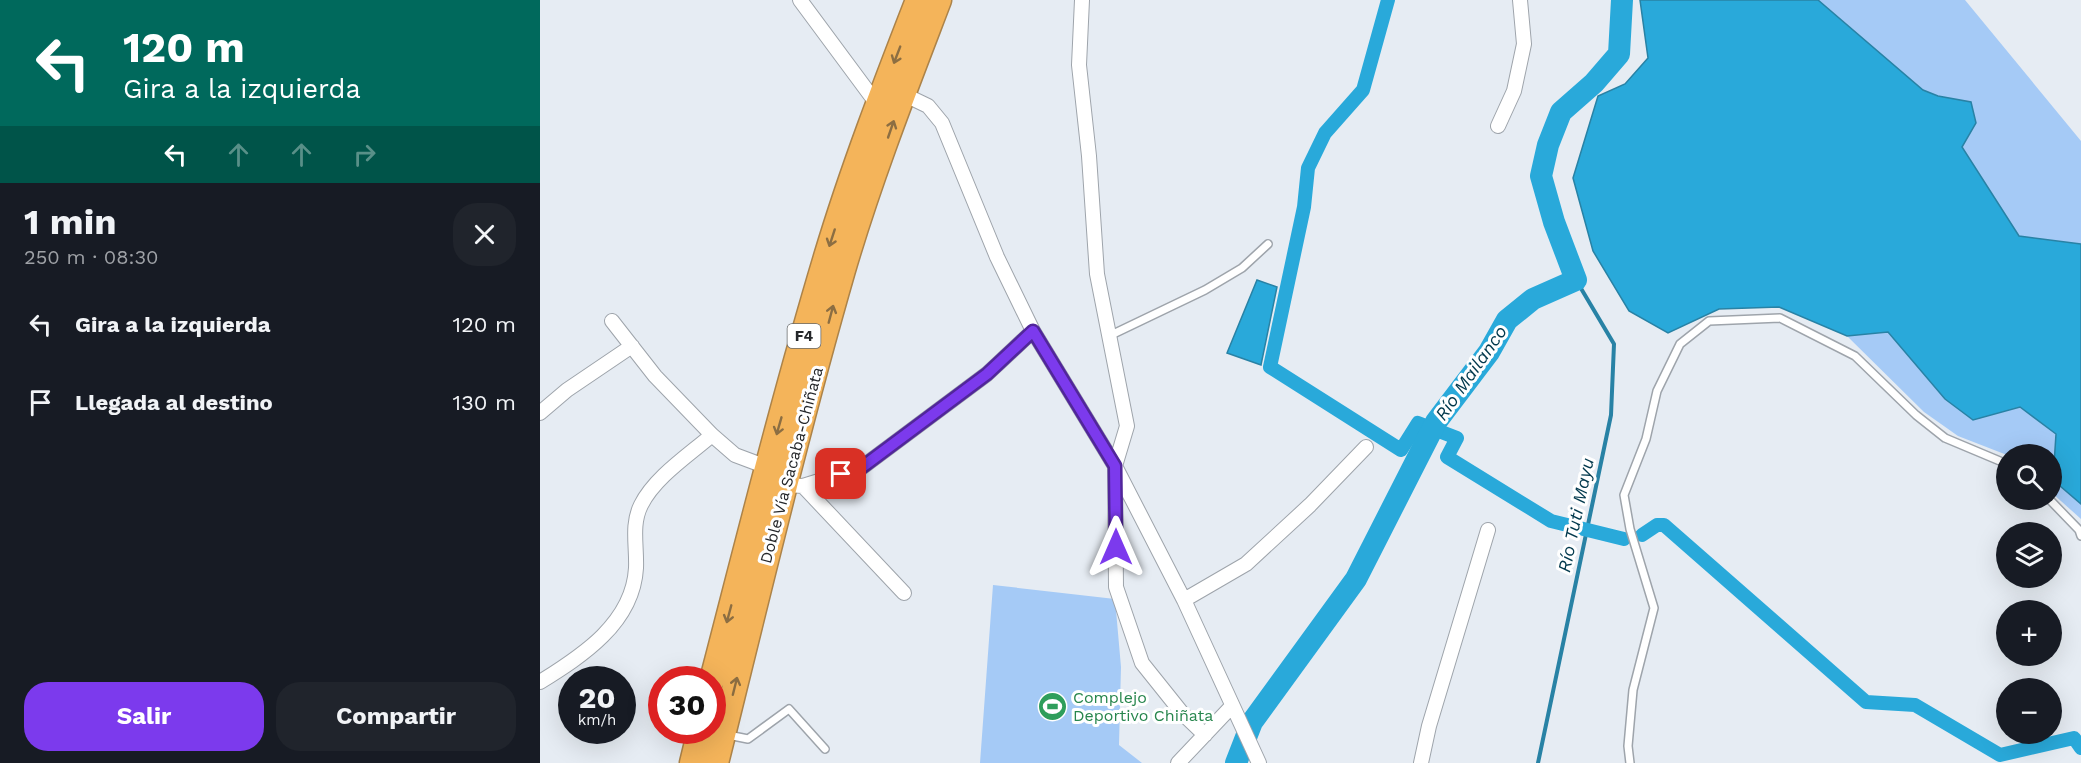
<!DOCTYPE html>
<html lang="es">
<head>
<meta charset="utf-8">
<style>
  :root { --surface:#171b24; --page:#20242c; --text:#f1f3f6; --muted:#9ea1a6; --accent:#7c3aed }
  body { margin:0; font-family:"Work Sans",sans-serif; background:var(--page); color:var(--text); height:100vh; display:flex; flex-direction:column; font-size:22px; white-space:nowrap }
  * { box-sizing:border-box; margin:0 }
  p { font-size:20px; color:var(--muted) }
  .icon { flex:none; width:33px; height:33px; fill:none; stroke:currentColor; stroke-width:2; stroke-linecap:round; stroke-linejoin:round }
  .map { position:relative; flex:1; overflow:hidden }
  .details { display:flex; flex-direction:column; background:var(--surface); width:540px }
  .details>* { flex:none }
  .top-card { background:#00695c; color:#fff; overflow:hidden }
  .tools { position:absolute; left:1456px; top:444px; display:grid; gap:12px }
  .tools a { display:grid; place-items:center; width:66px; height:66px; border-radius:50%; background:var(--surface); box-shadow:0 6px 24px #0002; font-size:30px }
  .speed { position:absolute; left:18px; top:666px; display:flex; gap:12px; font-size:30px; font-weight:700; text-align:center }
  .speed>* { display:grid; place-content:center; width:78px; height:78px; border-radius:50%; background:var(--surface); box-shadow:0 6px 24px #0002; line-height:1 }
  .speed small { font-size:15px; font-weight:400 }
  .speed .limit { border:9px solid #d22; background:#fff; color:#111 }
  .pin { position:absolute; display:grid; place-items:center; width:51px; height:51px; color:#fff; margin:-26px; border-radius:12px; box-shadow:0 3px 9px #0006 }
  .me { position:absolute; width:66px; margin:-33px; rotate:0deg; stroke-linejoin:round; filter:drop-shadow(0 0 4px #0008) }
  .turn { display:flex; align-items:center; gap:21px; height:126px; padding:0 24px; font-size:27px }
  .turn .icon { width:78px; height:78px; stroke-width:2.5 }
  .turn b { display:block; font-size:42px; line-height:51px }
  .lanes { display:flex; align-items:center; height:57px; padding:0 24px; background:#0003; justify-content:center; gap:30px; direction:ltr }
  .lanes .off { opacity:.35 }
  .round { display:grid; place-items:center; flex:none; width:63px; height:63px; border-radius:24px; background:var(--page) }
  .summary { display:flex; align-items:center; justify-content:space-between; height:102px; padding:0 24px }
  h1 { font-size:36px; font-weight:700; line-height:45px }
  .button { display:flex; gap:12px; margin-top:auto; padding:12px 24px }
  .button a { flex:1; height:69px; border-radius:24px; background:var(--accent); color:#fff; font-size:24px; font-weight:700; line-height:69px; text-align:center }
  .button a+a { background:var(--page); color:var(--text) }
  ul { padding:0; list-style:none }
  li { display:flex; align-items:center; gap:18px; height:78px; padding:0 24px }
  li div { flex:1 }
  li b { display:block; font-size:22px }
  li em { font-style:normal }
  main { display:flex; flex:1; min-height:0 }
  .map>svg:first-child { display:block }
</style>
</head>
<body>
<main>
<section class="details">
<div class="top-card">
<div class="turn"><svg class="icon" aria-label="left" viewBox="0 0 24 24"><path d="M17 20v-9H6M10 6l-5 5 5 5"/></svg><div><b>120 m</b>Gira a la izquierda</div></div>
<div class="lanes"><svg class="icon" aria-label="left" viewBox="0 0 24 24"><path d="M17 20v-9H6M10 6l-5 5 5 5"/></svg><svg class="icon off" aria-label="ahead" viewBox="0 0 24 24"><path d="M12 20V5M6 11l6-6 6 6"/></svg><svg class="icon off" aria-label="ahead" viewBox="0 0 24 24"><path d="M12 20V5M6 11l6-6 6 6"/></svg><svg class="icon off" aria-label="right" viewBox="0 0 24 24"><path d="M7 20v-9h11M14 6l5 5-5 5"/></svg></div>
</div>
<div class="summary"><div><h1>1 min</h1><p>250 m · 08:30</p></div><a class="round"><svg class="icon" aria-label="close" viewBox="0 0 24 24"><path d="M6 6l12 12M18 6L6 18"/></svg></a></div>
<ul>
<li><svg class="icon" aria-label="left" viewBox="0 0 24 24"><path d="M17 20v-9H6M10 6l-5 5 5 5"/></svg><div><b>Gira a la izquierda</b></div><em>120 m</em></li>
<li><svg class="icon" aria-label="arrive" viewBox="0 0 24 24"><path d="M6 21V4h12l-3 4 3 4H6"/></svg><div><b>Llegada al destino</b></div><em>130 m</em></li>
</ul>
<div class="button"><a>Salir</a><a>Compartir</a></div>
</section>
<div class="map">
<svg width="1541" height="763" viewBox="0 0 1541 763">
  <rect width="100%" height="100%" fill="#e6ecf3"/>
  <path fill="#a5caf6" d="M1278,0h147l116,141v103l-62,-8 -57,-89 14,-24 -5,-21 -33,-6 -15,-6z
    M1348,332l57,67 28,21 47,-13 36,27 -3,46 28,24v15l-29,-26v-39l-45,1 -49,-19 -34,-24 -77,-76z
    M453,585l122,14 6,68 -2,78 23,18h-162z"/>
  <path fill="#29a9da" stroke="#2882a5" stroke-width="1.5" d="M1100,0h178l105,90 15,6 33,6 5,21 -14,24 57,89 62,8v260l-28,-24 3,-46 -36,-27 -47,13 -28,-21 -57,-67 -41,4 -68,-29 -60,2 -51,24 -39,-22 -36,-60 -20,-73 25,-82 27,-12 23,-26z
    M717,280l20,7 -16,78 -34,-12z"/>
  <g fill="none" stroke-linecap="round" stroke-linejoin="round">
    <path stroke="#2882a5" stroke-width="4" d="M998,763l73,-348 3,-71 -38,-64"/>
    <path stroke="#29a9da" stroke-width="14" d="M848,0l-25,90 -38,43 -17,35 -4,39 -34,160 131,83 17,-27 39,15 -10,19 104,64 73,18
      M1102,535l15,-10h7l202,177 49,3 85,50 74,-17 7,10"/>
    <path stroke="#29a9da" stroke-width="22" d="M696,763l16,-41 104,-143 80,-157 53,-70 18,-32 26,-21 43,-19 -22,-58 -13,-46 7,-31 13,-33 33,-29 25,-29 3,-54"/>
    <defs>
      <path id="lane" d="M569,336l96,-46 37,-22 26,-24
        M1510,500l29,30 2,6
        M188,735l20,4 41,-30 36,40
        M1090,763l-2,-17 5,-56 21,-82 -24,-79 -6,-34 22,-56 11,-48 23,-47 29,-23 71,-3 75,38 61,59 29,23 62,26"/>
      <path id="street" d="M260,0l77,104
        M542,0l-3,65 10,91 8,118 30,152 -12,40 1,121 26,76 40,50 23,22
        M363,94l25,12 14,17 55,134 36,74 82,135 69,134 75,163
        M958,126l16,-35 10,-47 -4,-44
        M72,321l43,55 57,59 23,20 32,12
        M0,413l27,-23 65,-44
        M245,485l18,1 58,-18 126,-94 46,-43
        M263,486l101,107
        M644,600l62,-36 64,-59 56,-58
        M0,682c42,-26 93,-59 96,-114 1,-22 -5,-43 5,-63 14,-28 48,-50 71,-70
        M638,763l54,-57
        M881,763l8,-37 59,-196"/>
      <path id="highway" d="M172,680c37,-142 72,-283 114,-423 26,-87 59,-172 92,-257
        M152,763l8,-33
        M176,763c41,-165 80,-330 127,-493 27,-92 62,-181 96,-270"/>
    </defs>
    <use href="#lane" stroke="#9ea4ab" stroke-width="10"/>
    <use href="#street" stroke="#9ea4ab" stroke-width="16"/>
    <use href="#highway" stroke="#ac8349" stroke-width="27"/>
    <use href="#lane" stroke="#fff" stroke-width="7"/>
    <use href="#street" stroke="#fff" stroke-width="14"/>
    <use href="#highway" stroke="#f4b45a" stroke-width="24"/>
  </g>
  <defs><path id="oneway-shaft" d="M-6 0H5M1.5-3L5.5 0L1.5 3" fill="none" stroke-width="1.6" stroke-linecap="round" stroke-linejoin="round" transform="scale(1.5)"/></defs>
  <g stroke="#8c6e42">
    <use href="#oneway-shaft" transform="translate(357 55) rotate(111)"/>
    <use href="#oneway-shaft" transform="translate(351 129) rotate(-71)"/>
    <use href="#oneway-shaft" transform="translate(292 238) rotate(108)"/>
    <use href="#oneway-shaft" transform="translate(291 314) rotate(-75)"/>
    <use href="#oneway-shaft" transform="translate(239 426) rotate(106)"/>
    <use href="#oneway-shaft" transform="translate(189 614) rotate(105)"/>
    <use href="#oneway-shaft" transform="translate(195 686) rotate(-76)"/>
  </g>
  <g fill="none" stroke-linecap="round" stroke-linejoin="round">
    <defs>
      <path id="route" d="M301,474l20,-6 126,-94 46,-43 82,135 1,81"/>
    </defs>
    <use href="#route" stroke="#51269a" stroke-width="15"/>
    <use href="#route" stroke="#7c3aed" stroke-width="10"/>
  </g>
  <defs>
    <symbol id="stadium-disc" viewBox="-11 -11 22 22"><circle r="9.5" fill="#2e9e5b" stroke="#fff"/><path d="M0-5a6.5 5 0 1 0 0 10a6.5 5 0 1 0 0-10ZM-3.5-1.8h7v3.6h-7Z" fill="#fff"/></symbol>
  </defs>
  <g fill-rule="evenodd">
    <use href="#stadium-disc" x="496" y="690" width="33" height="33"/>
  </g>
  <g text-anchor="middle" stroke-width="6" stroke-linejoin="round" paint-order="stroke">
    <rect fill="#fff" stroke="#66686a" stroke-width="1.5" x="247.5" y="324" width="33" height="24" rx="4.5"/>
    <g font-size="15" font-weight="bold" fill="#25272a">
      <text x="264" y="341">F4</text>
    </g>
    <g font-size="16" fill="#25272a" stroke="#fff">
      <text transform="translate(251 465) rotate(-75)" y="6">Doble Vía Sacaba-Chiñata</text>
    </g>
    <g font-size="16" fill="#27864d" stroke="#fff" text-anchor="start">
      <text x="533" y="703">Complejo<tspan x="533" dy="18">Deportivo Chiñata</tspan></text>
    </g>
    <g font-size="18" font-style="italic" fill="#01384c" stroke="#fff">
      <text transform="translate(931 373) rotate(-55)" y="6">Río Mailanco</text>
      <text transform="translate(1036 515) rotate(-78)" y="6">Río Tuti Mayu</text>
    </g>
  </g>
</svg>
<div class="tools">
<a><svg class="icon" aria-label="search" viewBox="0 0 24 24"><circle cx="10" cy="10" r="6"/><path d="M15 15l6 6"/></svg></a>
<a><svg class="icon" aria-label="layers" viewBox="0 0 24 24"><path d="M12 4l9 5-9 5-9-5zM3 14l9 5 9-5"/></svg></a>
<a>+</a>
<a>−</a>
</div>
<div class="speed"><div>20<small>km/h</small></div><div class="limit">30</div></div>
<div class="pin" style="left:301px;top:474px;background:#d93025"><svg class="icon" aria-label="arrive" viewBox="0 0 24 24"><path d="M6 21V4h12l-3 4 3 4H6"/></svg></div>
<svg class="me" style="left:576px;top:547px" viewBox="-20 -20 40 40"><path d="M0-17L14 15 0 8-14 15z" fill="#7c3aed" stroke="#fff" stroke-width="4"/></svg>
</div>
</main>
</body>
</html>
